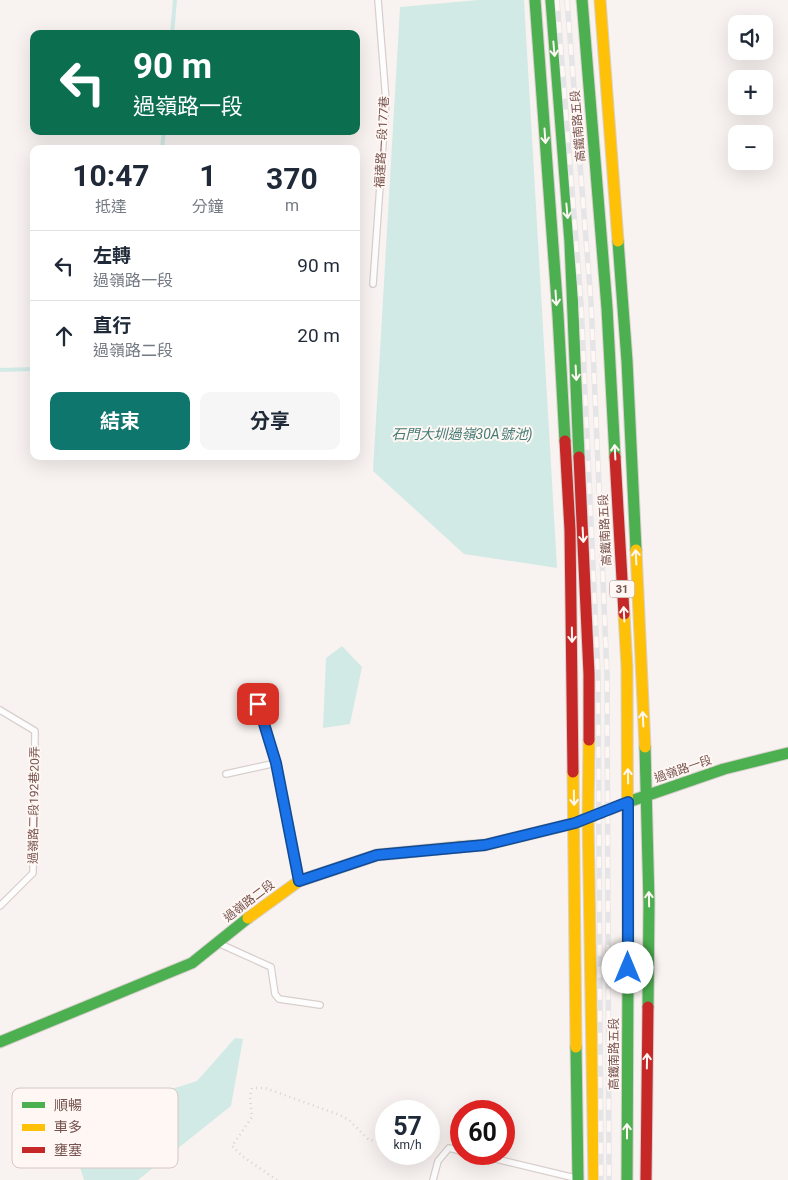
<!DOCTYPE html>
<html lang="zh-TW">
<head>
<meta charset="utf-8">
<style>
  :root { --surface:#fff; --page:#f6f6f7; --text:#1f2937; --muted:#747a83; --line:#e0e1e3; --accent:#0f766e }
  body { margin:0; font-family:Roboto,"Noto Sans TC",sans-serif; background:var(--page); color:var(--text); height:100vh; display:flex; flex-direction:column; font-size:19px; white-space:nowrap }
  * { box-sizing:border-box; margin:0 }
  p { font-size:16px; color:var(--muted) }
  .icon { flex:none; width:28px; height:28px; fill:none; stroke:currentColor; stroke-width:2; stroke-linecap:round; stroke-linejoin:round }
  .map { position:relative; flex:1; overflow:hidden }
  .details { position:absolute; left:30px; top:145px; width:330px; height:315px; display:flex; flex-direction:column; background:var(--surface); border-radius:10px; box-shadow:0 5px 20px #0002 }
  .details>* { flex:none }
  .guide { position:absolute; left:30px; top:30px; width:330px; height:105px; border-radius:10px; box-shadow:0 5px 20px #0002; background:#0b6e4f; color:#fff; overflow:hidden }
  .fabs { position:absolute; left:728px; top:15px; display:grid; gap:10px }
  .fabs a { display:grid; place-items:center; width:45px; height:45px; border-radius:10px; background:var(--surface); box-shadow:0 5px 20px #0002; font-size:25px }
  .speed { position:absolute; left:375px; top:1100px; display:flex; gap:10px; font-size:25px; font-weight:700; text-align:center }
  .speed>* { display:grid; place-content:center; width:65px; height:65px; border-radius:50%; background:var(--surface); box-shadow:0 5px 20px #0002; line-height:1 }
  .speed small { font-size:12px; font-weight:400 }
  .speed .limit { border:8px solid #d22; background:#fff; color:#111 }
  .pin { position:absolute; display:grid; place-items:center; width:42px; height:42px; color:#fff; margin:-21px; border-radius:10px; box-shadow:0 2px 8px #0006 }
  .me { position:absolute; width:55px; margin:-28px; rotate:0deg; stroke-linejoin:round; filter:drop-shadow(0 0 4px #0008) }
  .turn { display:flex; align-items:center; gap:18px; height:105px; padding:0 20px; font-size:22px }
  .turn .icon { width:65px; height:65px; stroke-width:2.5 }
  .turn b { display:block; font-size:35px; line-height:42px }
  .eta { display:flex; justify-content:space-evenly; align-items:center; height:85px; text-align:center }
  .eta b { font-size:30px; font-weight:700; line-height:35px }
  .button { display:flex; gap:10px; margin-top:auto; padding:10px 20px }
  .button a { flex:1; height:58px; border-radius:10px; background:var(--accent); color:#fff; font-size:20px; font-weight:700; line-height:58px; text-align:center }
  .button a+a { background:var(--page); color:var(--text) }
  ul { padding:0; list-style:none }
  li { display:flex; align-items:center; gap:15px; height:70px; padding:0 20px; border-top:1px solid var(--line) }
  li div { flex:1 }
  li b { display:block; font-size:19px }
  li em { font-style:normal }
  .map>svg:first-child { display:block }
</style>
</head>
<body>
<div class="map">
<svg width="788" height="1180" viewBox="0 0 788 1180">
  <rect width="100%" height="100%" fill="#f8f3f0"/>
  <path fill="#d2eae6" d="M478,0h46l33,568 -93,-14 -91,-83 27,-464z
    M342,646l20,21 -12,57 -27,4 3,-70z
    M235,1038l8,1 -12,67 -93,74h-54l-5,-16 -2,-57 14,-7 74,-9 32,-10z"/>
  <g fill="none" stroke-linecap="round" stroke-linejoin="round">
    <path stroke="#d2eae6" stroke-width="4" d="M172,34l3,-34
      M162,149l2,-18
      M0,370l34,-1"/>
    <defs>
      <path id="lane" d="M373,284l13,-183 -8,-101
        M258,704l18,59 23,118
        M0,710l35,21 -2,142 -33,33
        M226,774l50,-11
        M218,943l53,24 4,27 4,5 41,6
        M475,1154l100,24
        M433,1180l5,-19 11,-13 12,3"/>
      <path id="fast" d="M535,0l23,315 7,126
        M551,0l19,242 9,215
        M582,0l25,308 8,149
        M618,241l9,120 9,189
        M645,747l4,156 -1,104
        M459,847l26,-2 90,-22 53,-21 96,-33 64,-16
        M0,1042l192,-79 56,-45
        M576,1047l2,133
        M627,1180l1,-209"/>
      <path id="slow" d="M600,0l18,241
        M636,550l9,197
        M624,614l3,54 1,303
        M589,740l-1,78 6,362
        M573,772l3,275
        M248,918l51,-37 78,-26 82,-8"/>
      <path id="jam" d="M565,441l5,89 3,242
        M579,457l10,217v66
        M615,457l9,157
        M646,1180l2,-173"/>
    </defs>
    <use href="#lane" stroke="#d8cfcc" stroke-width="8"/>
    <use href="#fast" stroke="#d9d0ce" stroke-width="13"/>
    <use href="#slow" stroke="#d9d0ce" stroke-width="13"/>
    <use href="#jam" stroke="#d9d0ce" stroke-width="13"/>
    <path stroke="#dbd1d0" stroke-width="2.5" stroke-dasharray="1 4" stroke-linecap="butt" d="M423,1154l7,3
      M277,1180l-35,-24 -10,-10 20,-29 -2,-20 2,-9h13l75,27 10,6 19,19 17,2"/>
    <use href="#lane" stroke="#fefdfd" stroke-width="5.5"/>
    <use href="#fast" stroke="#4caf50" stroke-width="11"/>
    <use href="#slow" stroke="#ffc107" stroke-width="11"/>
    <use href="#jam" stroke="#c62828" stroke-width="11"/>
    <defs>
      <path id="rail" d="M557,0l24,303 17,372 3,505
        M567,0l24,302 16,372 2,506"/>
    </defs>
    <use href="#rail" stroke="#e5e4e7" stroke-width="5.5"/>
    <use href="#rail" stroke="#fef7f3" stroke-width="4" stroke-dasharray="11" stroke-linecap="butt"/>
  </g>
  <defs><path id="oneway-shaft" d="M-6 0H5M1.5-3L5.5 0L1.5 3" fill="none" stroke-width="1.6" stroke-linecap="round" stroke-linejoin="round" transform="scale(1.25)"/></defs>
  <g stroke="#fef7f3">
    <use href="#oneway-shaft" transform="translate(554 49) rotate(85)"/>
    <use href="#oneway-shaft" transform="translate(545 136) rotate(86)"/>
    <use href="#oneway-shaft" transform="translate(567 211) rotate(85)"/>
    <use href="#oneway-shaft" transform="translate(556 298) rotate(86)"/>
    <use href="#oneway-shaft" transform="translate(576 373) rotate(87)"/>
    <use href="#oneway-shaft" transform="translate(615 452) rotate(-93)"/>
    <use href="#oneway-shaft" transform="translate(583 535) rotate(87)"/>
    <use href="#oneway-shaft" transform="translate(636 557) rotate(-93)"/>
    <use href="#oneway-shaft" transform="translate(624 614) rotate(-93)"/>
    <use href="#oneway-shaft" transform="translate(572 635) rotate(89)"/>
    <use href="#oneway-shaft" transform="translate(643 719) rotate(-93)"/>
    <use href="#oneway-shaft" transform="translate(628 776) rotate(-91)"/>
    <use href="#oneway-shaft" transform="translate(574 798) rotate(89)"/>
    <use href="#oneway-shaft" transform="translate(649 899) rotate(-91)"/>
    <use href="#oneway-shaft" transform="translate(647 1061) rotate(-89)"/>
    <use href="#oneway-shaft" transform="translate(627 1131) rotate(-90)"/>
  </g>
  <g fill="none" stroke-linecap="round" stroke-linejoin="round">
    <defs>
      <path id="route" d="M258,704l18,59 23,118 78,-26 108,-10 90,-22 53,-21v166"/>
    </defs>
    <use href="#route" stroke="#114b97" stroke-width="12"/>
    <use href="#route" stroke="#1a73e8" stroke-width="9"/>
  </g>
  <g text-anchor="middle" stroke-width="4" stroke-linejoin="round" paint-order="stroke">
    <rect fill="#fef7f3" stroke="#a08480" stroke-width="1" x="609.5" y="580.5" width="25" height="17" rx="4"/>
    <g font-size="11" font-weight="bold" fill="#77534f">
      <text x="622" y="593">31</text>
    </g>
    <g font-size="12" fill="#77534f" stroke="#fef7f3">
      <text transform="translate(578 126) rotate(-95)" y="4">高鐵南路五段</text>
      <text transform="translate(382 142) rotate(-87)" y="4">福達路一段177巷</text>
      <text transform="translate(605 530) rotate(-93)" y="4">高鐵南路五段</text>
      <text transform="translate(683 769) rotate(-19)" y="4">過嶺路一段</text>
      <text transform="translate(34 805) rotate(-89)" y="4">過嶺路二段192巷20弄</text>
      <text transform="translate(249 901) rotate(-37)" y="4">過嶺路二段</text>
      <text transform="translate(614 1054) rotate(-90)" y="4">高鐵南路五段</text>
    </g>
    <g font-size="14" font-style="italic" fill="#437b76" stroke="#fef7f3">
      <text x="462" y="439">石門大圳過嶺30A號池)</text>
    </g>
  </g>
  <rect x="12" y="1088" width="166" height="80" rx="8" fill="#fef7f3" stroke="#d6c6c2" stroke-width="1"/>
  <rect x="22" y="1102" width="23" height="6" fill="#4caf50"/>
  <rect x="22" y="1124" width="23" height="7" fill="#ffc107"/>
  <rect x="22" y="1147" width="23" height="6" fill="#c62828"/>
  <g font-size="14" fill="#77534f">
    <text x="54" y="1110">順暢</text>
    <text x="54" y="1132">車多</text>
    <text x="54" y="1155">壅塞</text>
  </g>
</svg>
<div class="fabs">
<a><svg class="icon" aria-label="sound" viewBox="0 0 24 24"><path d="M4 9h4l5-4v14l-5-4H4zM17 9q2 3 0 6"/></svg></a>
<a>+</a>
<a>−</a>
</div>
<div class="speed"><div>57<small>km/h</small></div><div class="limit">60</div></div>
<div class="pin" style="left:258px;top:704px;background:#d93025"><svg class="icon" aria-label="arrive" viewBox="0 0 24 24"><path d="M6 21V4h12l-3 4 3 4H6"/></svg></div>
<svg class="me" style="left:628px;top:968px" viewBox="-20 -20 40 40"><circle r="19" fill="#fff"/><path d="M0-13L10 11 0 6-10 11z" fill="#1a73e8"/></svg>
<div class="guide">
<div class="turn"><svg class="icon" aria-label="left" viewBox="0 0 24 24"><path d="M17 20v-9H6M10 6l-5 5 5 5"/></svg><div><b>90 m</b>過嶺路一段</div></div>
</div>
<section class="details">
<div class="eta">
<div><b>10:47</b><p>抵達</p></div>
<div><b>1</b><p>分鐘</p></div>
<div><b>370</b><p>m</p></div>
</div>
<ul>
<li><svg class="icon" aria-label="left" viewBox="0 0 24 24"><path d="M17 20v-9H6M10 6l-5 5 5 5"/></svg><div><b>左轉</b><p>過嶺路一段</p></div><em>90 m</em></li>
<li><svg class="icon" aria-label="ahead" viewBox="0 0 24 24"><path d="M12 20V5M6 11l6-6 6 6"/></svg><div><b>直行</b><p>過嶺路二段</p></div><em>20 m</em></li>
</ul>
<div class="button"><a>結束</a><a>分享</a></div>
</section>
</div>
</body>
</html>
